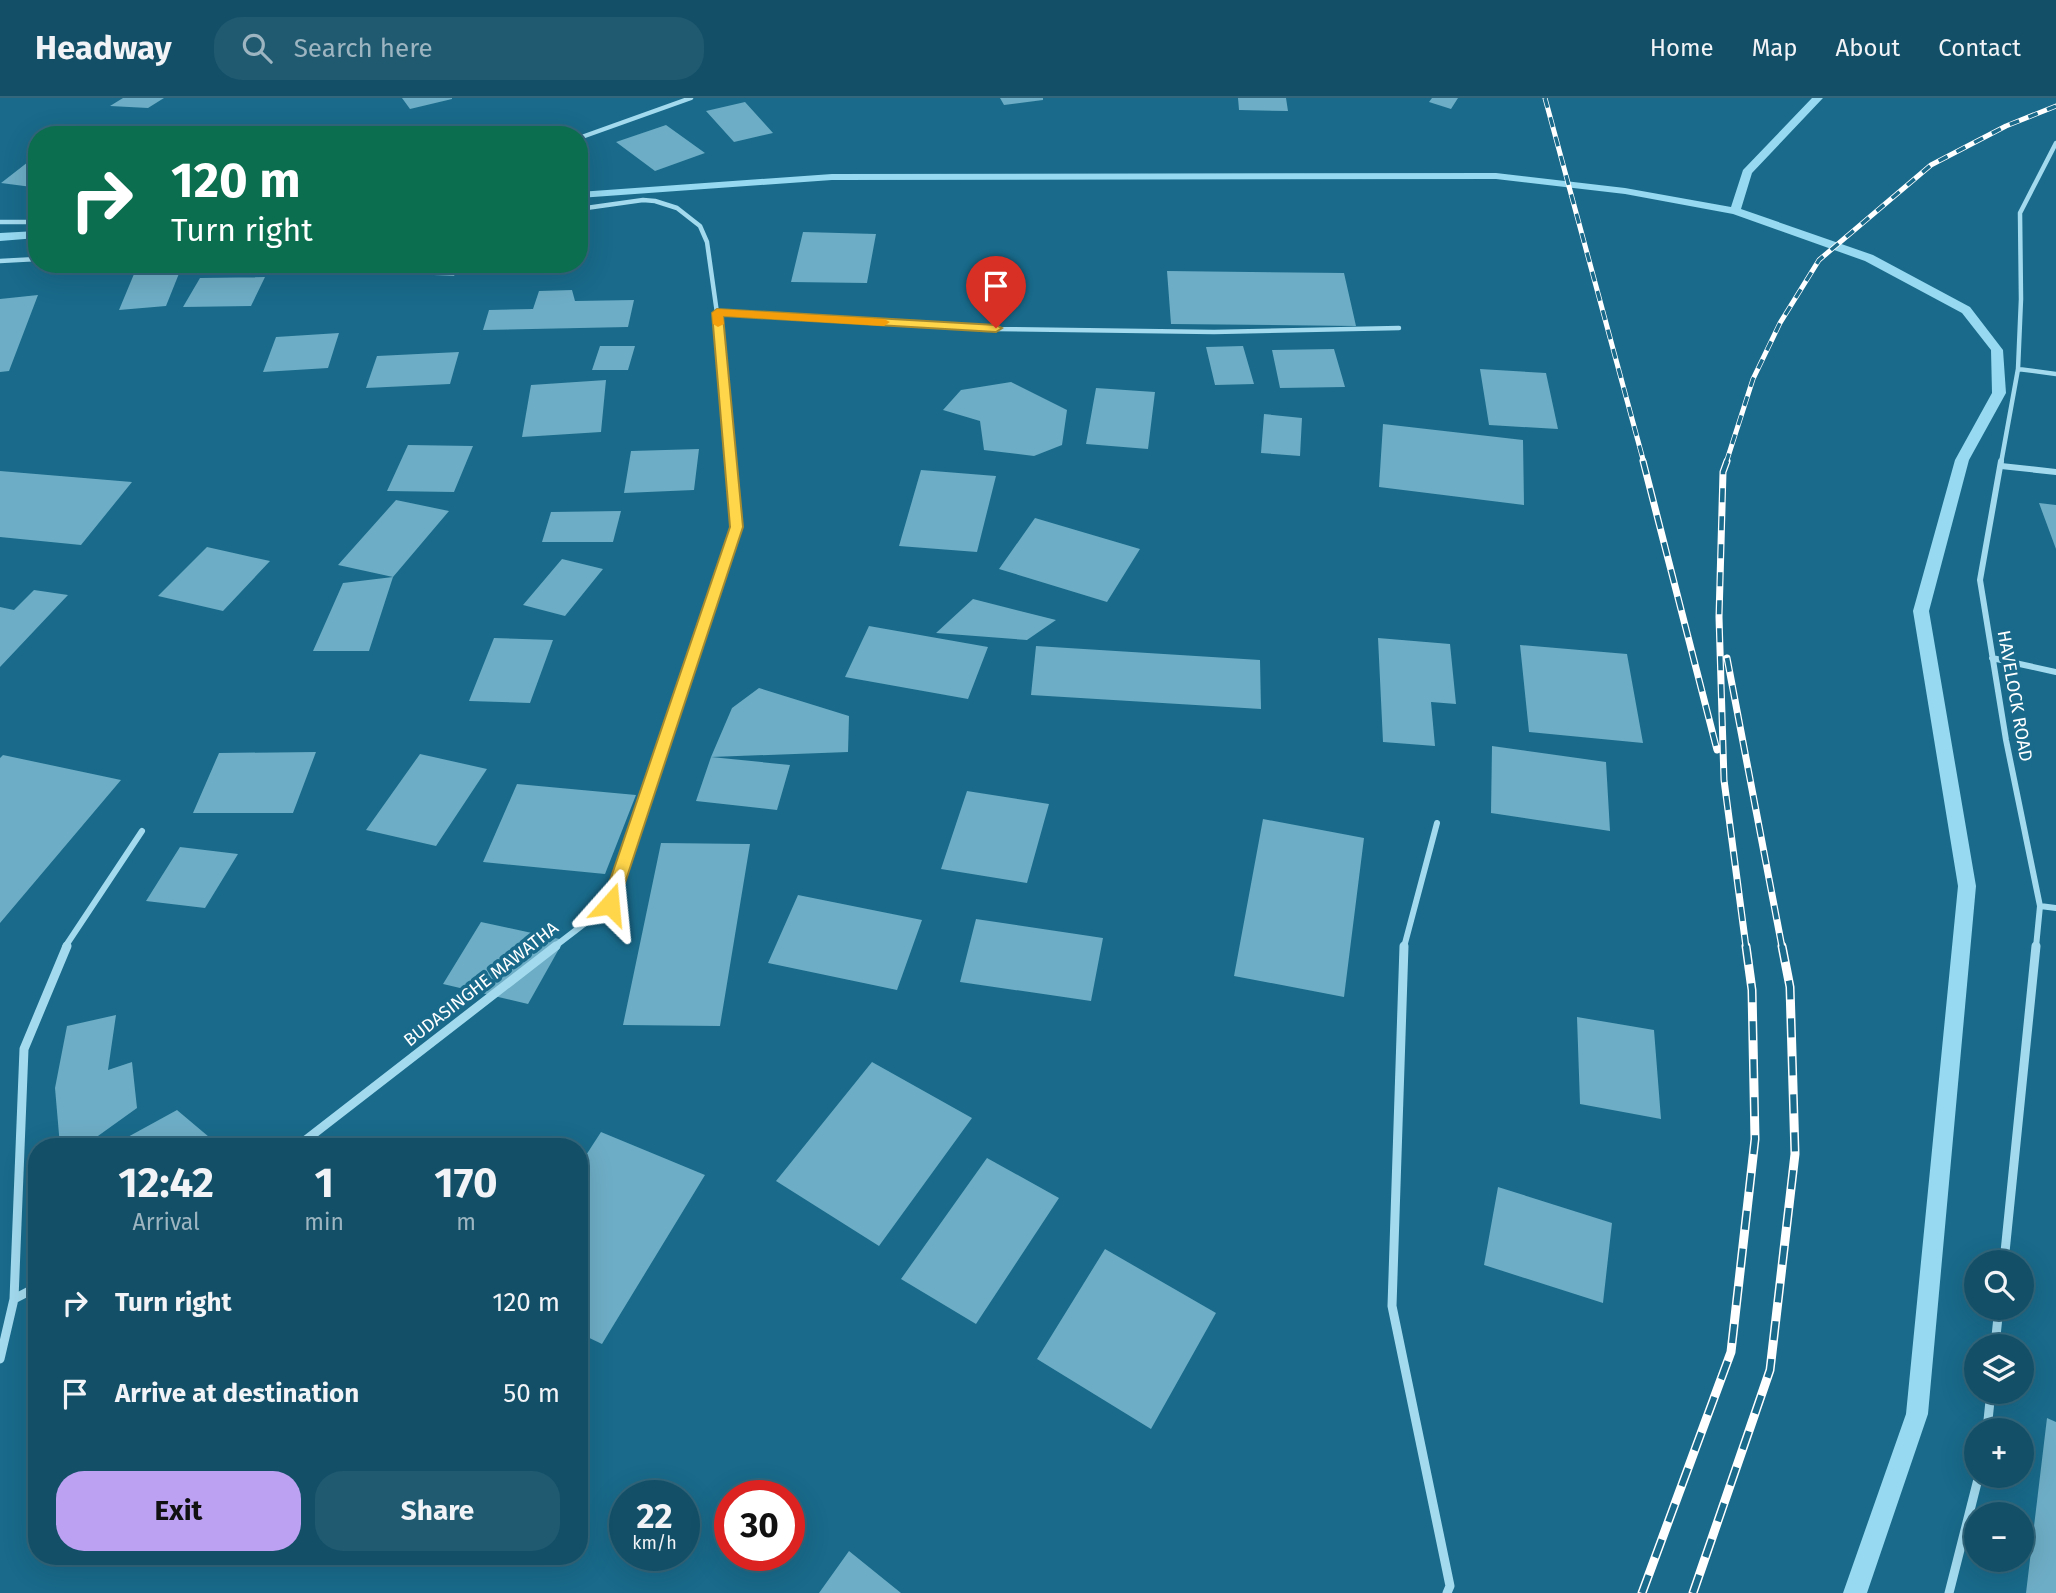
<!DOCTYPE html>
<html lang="en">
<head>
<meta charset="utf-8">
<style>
  :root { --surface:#135068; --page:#205a71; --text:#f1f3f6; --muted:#9db5c0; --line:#32677c; --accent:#bca0f2 }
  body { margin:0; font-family:"Fira Sans",sans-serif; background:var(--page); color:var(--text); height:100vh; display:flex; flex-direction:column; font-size:26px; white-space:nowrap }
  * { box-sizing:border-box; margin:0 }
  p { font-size:23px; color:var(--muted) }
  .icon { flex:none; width:38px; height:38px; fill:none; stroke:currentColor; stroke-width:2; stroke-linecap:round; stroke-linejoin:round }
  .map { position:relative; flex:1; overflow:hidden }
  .sheet { position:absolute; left:28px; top:1040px; width:560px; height:427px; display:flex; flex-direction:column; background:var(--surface); border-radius:28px; box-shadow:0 7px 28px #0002,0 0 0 2px var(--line) }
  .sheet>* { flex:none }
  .guide { position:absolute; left:28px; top:28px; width:560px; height:147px; border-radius:28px; box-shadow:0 7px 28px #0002,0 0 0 2px var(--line); background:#0b6e4f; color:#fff; overflow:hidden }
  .fabs { position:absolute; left:1964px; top:1152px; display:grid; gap:14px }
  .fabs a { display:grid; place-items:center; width:70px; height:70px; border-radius:50%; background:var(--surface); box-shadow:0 7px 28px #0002,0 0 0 2px var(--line); font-size:35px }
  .speed { position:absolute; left:609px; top:1382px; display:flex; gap:14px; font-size:35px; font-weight:700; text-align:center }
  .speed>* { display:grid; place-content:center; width:91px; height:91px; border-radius:50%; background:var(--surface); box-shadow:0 7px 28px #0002,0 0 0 2px var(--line); line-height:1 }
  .speed small { font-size:18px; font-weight:400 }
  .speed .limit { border:10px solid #d22; background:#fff; color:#111 }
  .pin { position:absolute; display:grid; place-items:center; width:60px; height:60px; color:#fff; margin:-72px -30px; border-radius:50% 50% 50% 0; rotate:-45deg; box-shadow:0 0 7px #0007 }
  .pin .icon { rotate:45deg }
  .me { position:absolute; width:77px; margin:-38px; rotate:18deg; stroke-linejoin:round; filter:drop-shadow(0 0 5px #0008) }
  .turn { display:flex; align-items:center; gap:24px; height:147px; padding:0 28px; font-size:32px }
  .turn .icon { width:91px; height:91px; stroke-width:2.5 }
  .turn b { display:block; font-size:49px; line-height:60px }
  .eta { display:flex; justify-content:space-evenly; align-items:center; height:119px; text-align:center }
  .eta b { font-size:42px; font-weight:700; line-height:49px }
  .primary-button { display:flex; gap:14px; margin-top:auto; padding:14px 28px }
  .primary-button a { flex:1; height:80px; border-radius:28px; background:var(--accent); color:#111; font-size:28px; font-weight:700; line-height:80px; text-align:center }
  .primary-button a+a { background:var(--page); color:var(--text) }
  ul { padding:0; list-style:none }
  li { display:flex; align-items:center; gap:21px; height:91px; padding:0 28px }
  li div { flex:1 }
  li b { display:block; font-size:26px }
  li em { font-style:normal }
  header { display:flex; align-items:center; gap:42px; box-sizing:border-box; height:98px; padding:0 35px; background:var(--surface); border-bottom:2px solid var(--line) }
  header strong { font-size:33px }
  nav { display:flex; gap:38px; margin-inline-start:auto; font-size:24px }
  .search { width:490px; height:63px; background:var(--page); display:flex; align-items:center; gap:18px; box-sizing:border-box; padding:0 24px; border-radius:28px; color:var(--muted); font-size:26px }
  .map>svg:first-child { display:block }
</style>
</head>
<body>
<header>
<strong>Headway</strong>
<div class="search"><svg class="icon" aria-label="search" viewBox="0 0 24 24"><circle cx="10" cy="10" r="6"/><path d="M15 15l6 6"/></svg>Search here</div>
<nav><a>Home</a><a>Map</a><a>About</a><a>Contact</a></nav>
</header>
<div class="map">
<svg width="2056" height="1495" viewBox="0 0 2056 1495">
  <rect width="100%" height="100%" fill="#196a8b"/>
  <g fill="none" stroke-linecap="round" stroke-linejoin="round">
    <path fill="#96d9f0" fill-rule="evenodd" d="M1812,0h11l-71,75 -11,36 132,46 97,52 33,43 3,43 -37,67 -40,151 47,275 -48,528 -61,179h-24l63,-179 52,-528 -45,-275 42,-151 37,-67 -1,-43 -29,-37 -97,-52 -132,-47 -108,-20 -129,-15 -664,1 -253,18v-6l253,-18 664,-1 129,15 106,19 12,-37z
      M37,133v7l-37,3v-8z"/>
  </g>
  <path fill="#6dadc5" d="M123,0h41l-16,10 -38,-2z
    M402,0h50v1l-42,10z
    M1000,0h43v2l-39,5z
    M1238,0h48l2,13 -49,-1z
    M1432,0h26l-7,11 -22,-7z
    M745,4l28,31 -39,9 -28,-31z
    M666,27l39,28 -50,18 -39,-29z
    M76,28l49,4 -6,5h-54z
    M37,57v29l-5,3 -31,-4z
    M803,134l73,2 -9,49 -76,-1z
    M398,166h63l-7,12 -62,-3z
    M474,166h33l-1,8 -35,2z
    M180,173l-14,35 -47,4 15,-36z
    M1167,173l177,2 12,53 -185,-2z
    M265,179l-14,29 -68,1 17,-29z
    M572,192l3,11 59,-1 -6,27 -145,3 6,-20 44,-1 6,-18z
    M38,197l-29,76 -9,1v-73z
    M339,235l-11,35 -65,4 13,-35z
    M600,248h35l-7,24h-36z
    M1243,248l11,38 -39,1 -9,-38z
    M1334,251l11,38 -65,1 -8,-38z
    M459,254l-9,32 -84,4 11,-32z
    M1480,271l66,4 12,56 -69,-4z
    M606,282l-5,52 -79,5 9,-52z
    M1011,284l56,28 -5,35 -28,11 -50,-6 -4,-29 -37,-11 18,-20z
    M1096,290l59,4 -7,57 -62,-5z
    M1264,316l38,4 -2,38 -39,-3z
    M1383,326l140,16 1,65 -145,-18z
    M408,347l65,1 -19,46 -67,-1z
    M699,351l-5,41 -70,3 7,-42z
    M921,372l75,6 -19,76 -78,-6z
    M0,373l132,11 -51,63 -81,-8z
    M396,402l53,11 -56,66 -55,-12z
    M2039,405l17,2v44z
    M621,413l-8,31h-71l9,-30z
    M1035,420l105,31 -33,53 -108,-33z
    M207,449l63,14 -47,50 -65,-15z
    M562,461l41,10 -38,47 -42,-11z
    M393,479l-24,74h-56l30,-68z
    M34,492l34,5 -68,72v-60l14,3z
    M973,501l83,21 -29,20 -91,-7z
    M869,528l119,21 -20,52 -123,-22z
    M494,540l59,2 -23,63 -61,-2z
    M1378,540l72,6 6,60 -25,-2 4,44 -52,-4z
    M1520,547l107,9 16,89 -114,-11z
    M1036,548l224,14 1,49 -230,-14z
    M759,590l90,28 -1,36 -137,5 79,8 -13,45 -81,-9 15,-44 21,-49z
    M1492,648l114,16 4,69 -119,-18z
    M316,654l-23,61h-100l26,-60z
    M420,656l67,15 -51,77 -70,-16z
    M3,657l118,25 -121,143v-165z
    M517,686l119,11 -31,79 -122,-12z
    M967,693l82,13 -22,79 -86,-14z
    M1263,721l101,19 -20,159 -110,-21z
    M661,745l89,1 -30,182 -97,-1z
    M180,749l58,7 -33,54 -59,-7z
    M798,797l124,25 -25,70 -129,-27z
    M976,821l127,19 -12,63 -131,-19z
    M481,824l83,18 -36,64 -85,-20z
    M116,917l-8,55 24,-8 5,46 -53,38h-24l-5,-58 12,-62z
    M1577,919l77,13 7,89 -81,-15z
    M872,964l100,56 -93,128 -103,-65z
    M177,1012l32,27 3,9h-97v-2z
    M601,1034l104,43 -103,169 -23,-11v-167z
    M987,1060l72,40 -83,126 -75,-45z
    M1498,1089l114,36 -9,80 -119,-38z
    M1105,1151l111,64 -65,116 -114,-70z
    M2047,1320l9,4v171h-30z
    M849,1453l52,42h-82z"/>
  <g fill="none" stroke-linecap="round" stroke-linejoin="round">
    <path stroke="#a3daee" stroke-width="4.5" d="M579,40l112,-40
      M579,111l64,-9 12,1 22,7 23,18 7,16 10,71 13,150
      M0,124h37
      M0,163l37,-2
      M717,215l279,16 218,3 185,-4
      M2018,271l38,5
      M2001,365l17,-94 3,-70 -1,-86 36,-70"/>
    <path stroke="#a3daee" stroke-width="6" d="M2001,363l-21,119 26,160 34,166 -4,41
      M2001,368l55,6
      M1992,560l64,14
      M2040,808l16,2
      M65,849l77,-116
      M554,849l56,-43 126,-377 -6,-66
      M1404,849l33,-124"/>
    <path stroke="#a3daee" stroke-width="9" d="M1404,848l-12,360 58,280 -3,7
      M298,1048l258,-200
      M2004,1164l32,-316
      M14,1201l10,-250 43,-103
      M1995,1248l4,-39
      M0,1261l14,-60 23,-12
      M1987,1332l4,-39
      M1949,1495l30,-118"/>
    <defs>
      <path id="rail-far2" d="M1545,0l99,365
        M1726,365l27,-84 27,-56 39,-63 112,-95 75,-39 50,-20"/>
      <path id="rail-far1" d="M1643,363l74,289
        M1727,363l-4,11 -4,145 5,163 22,167
        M1727,560l55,289"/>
      <path id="rail" d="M1642,1495l89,-241 24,-213 -3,-149 -6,-44
        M1693,1495l77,-223 25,-216 -5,-167 -8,-41"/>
    </defs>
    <use href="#rail-far2" stroke="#fff" stroke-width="5"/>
    <use href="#rail-far1" stroke="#fff" stroke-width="7"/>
    <use href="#rail" stroke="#fff" stroke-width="9"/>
    <use href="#rail-far2" stroke="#196a8b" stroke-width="3.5" stroke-dasharray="10" stroke-linecap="butt"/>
    <use href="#rail-far1" stroke="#196a8b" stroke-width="4.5" stroke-dasharray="14" stroke-linecap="butt"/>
    <use href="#rail" stroke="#196a8b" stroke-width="6" stroke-dasharray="19" stroke-linecap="butt"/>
  </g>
  <path fill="#ffd54a" stroke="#a68a30" stroke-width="2" d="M717,211l279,16 6,3 -6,4 -273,-16 20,211 -125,377 -2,5h-12l-2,-5 128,-377 -18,-214z"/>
  <path fill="#f59e0b" d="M717,211l167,10 6,3 -6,4 -161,-10 1,8 -6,3 -5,-3 -1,-11z"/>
  <g text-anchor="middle" stroke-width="7" stroke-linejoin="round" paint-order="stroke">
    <g font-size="18" fill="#fff" stroke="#196a8b">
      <text transform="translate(2015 598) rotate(80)" y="6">HAVELOCK ROAD</text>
      <text transform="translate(481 886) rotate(-38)" y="6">BUDASINGHE MAWATHA</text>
    </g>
  </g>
</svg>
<div class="fabs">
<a><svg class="icon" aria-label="search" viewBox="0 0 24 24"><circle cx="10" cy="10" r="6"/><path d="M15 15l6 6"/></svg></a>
<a><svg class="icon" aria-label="layers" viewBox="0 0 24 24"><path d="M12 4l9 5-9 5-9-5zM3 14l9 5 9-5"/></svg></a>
<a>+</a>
<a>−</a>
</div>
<div class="speed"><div>22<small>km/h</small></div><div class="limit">30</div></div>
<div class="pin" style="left:996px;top:230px;background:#d93025"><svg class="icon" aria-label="arrive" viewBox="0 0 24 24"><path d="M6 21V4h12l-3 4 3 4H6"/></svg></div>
<svg class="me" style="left:610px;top:806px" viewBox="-20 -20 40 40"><path d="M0-17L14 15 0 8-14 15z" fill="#ffd54a" stroke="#fff" stroke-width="4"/></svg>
<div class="guide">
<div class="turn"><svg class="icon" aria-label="right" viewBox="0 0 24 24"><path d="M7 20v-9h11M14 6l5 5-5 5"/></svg><div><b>120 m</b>Turn right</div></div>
</div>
<section class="sheet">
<div class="eta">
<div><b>12:42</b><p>Arrival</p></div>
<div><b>1</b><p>min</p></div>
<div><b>170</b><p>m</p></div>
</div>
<ul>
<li><svg class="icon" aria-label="right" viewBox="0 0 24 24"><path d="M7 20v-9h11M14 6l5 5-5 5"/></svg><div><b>Turn right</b></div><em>120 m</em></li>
<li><svg class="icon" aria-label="arrive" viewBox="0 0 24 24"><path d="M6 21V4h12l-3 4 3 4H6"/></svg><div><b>Arrive at destination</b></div><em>50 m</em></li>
</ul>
<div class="primary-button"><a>Exit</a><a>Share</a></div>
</section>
</div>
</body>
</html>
